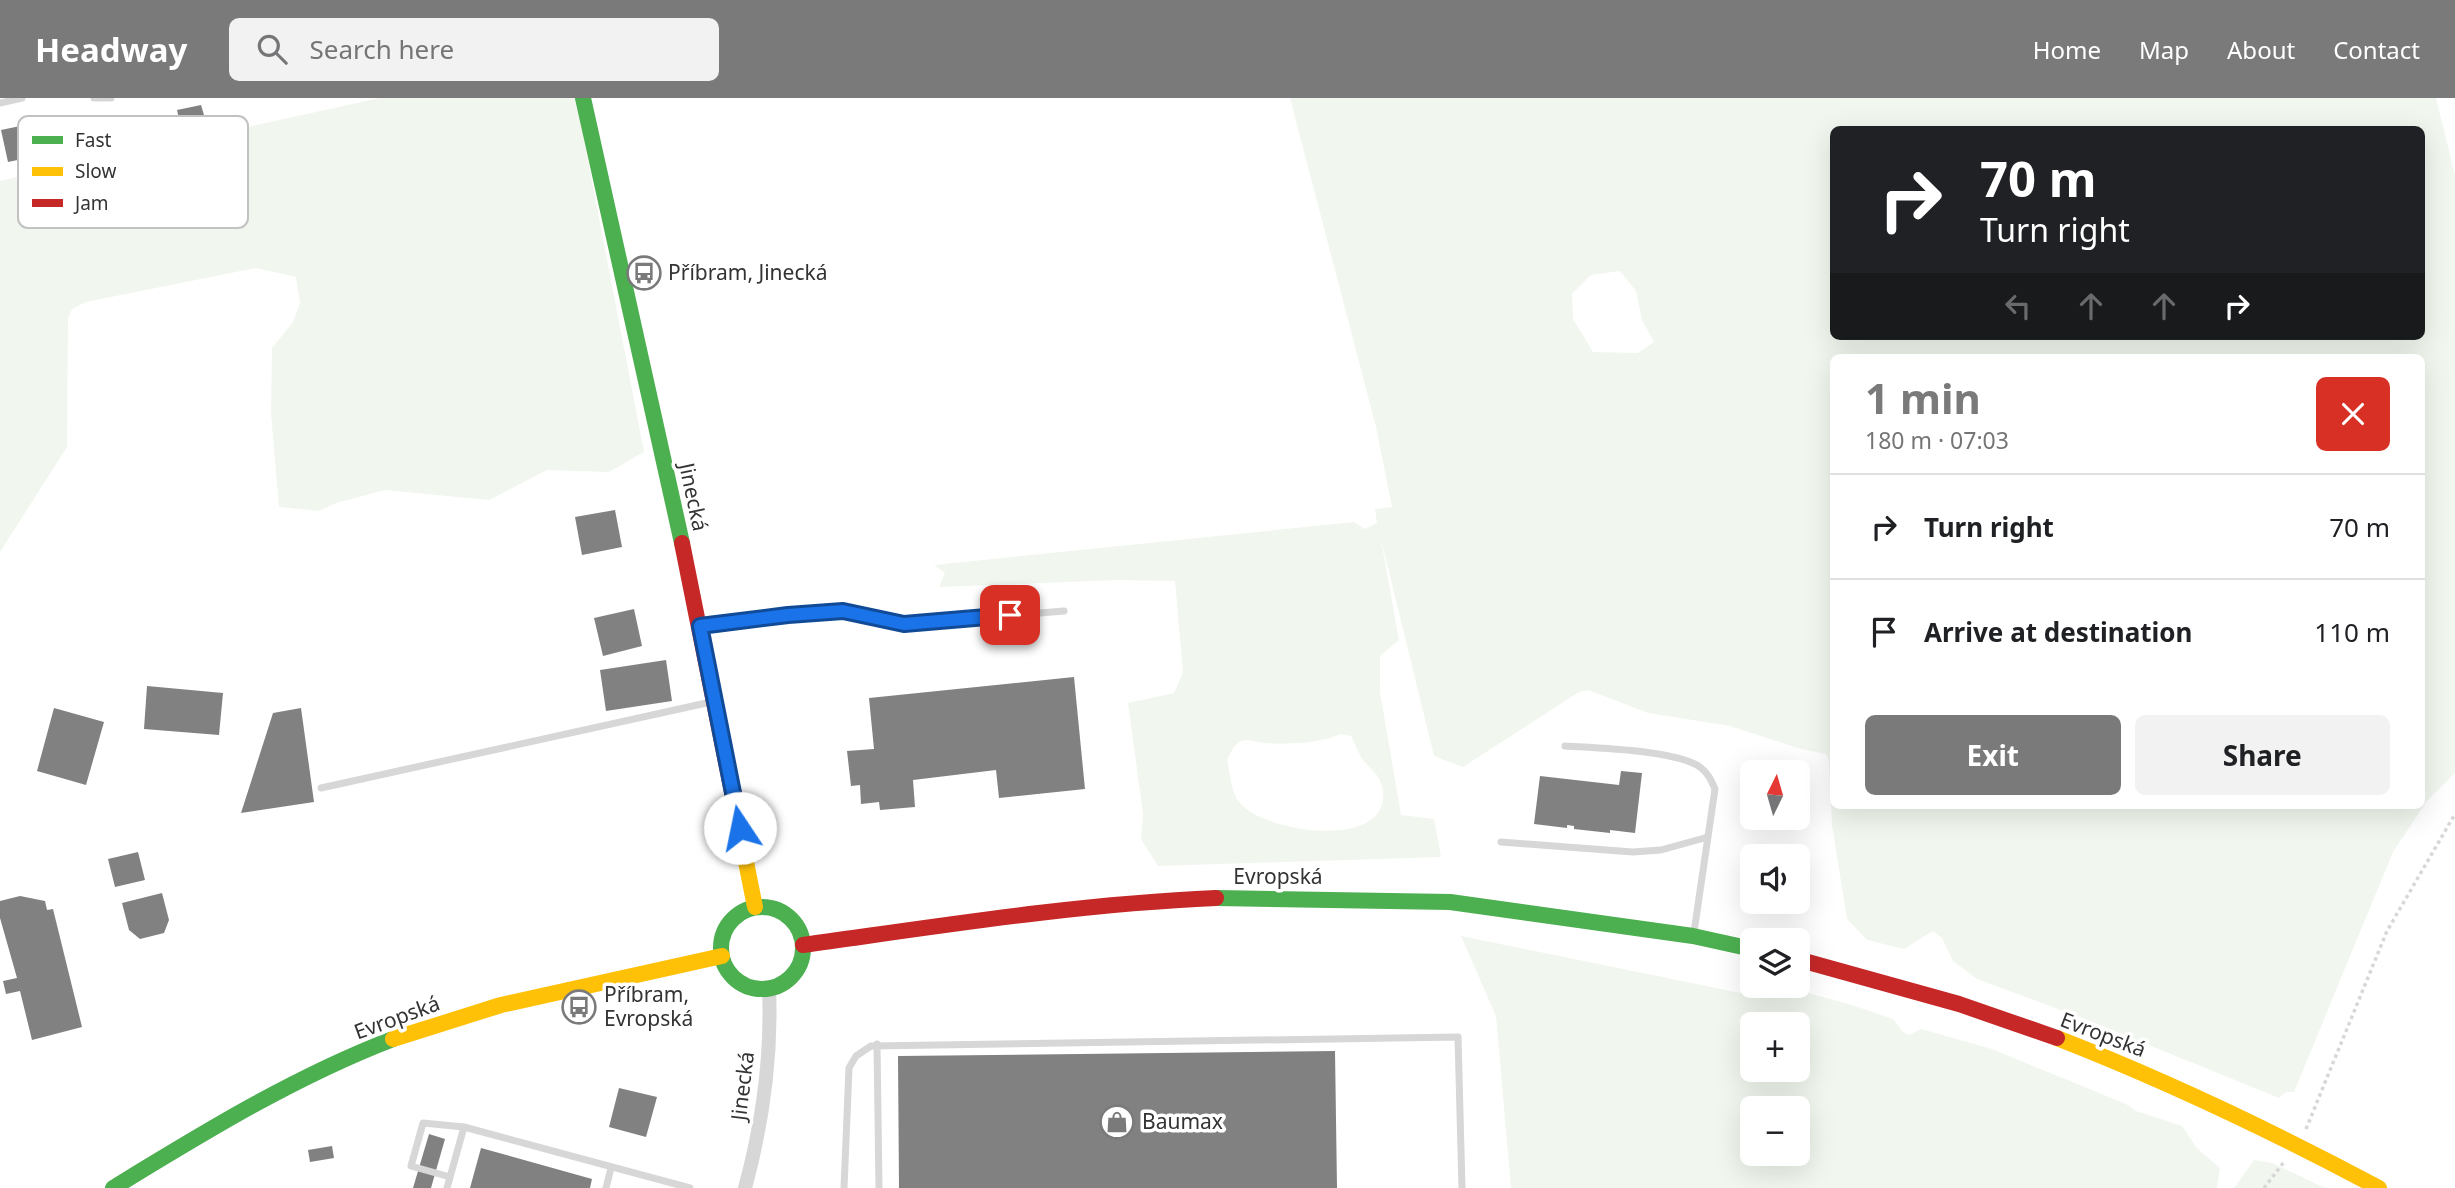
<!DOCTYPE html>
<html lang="en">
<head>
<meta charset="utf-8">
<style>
  :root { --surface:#fff; --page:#f2f2f2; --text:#202124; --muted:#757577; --line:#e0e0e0; --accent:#7a7a7a }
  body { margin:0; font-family:"Noto Sans",sans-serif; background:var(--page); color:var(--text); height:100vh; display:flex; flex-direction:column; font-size:26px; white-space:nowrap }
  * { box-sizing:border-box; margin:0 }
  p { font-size:23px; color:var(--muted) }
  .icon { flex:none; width:38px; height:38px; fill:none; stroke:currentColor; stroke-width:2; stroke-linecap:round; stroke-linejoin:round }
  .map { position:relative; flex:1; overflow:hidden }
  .side { position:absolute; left:1830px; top:256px; width:595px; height:455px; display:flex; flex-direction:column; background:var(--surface); border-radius:10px; box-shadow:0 7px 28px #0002 }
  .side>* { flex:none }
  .banner { position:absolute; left:1830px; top:28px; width:595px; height:214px; border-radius:10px; box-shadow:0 7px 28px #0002; background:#202124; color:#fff; overflow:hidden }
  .needle { width:46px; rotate:5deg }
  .fabs { position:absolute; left:1740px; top:662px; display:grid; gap:14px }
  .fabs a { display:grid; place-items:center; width:70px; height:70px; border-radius:10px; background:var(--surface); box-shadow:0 7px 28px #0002; font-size:35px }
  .pin { position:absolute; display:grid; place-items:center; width:60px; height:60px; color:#fff; margin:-30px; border-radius:14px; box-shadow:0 4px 10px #0006 }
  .me { position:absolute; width:77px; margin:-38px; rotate:349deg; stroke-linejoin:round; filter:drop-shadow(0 0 5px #0008) }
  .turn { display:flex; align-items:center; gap:24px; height:147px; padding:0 35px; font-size:32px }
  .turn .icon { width:91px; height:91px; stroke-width:2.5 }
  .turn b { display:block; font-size:49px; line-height:60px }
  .lanes { display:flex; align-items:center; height:66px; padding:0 35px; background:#0003; justify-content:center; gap:35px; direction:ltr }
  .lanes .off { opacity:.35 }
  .round { display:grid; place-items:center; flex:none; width:74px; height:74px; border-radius:10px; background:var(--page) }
  .summary { display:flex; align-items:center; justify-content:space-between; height:119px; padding:0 35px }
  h1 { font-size:42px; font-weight:700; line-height:52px; color:var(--accent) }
  .cta { display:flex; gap:14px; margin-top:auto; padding:14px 35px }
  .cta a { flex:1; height:80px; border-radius:10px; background:var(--accent); color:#fff; font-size:28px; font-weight:700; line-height:80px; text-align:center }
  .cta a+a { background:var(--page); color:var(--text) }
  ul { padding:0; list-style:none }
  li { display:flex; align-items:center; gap:21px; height:105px; padding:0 35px; border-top:2px solid var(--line) }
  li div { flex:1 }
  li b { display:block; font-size:26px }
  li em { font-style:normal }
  header { display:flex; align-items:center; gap:42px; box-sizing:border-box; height:98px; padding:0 35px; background:var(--accent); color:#fff }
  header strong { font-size:33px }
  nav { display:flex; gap:38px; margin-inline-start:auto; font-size:24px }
  .search { width:490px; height:63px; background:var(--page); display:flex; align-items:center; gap:18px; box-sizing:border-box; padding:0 24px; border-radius:10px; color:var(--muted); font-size:26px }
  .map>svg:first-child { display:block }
</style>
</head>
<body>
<header>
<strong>Headway</strong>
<div class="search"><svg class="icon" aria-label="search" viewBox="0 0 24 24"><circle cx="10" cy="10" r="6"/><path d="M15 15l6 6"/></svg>Search here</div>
<nav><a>Home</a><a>Map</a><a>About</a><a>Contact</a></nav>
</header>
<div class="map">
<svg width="2455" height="1090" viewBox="0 0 2455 1090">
  <rect width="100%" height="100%" fill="#fff"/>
  <path fill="#f1f7ee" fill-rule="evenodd" d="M380,0h196l68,354 -35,20 -62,-2 -58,30 -104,-10 -49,13 -17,8 -40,-4 -8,-93 1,-66 21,-26 7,-19 -4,-26 -40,-9 -170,34 -14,7 -4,10 -1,128 -67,105v-371z
    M1290,0h1146l19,77v598l-28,28 -34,51 -99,240h-8l-7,6 -194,-79 -108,-40 -24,-18 -11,-23 -9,-7 -29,18 -37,-9 -20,-21 -15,-94 -3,-64 -3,-7 -25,-5 -71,-23 -82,-13 -60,-23 -9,2 -116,75 -29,-11 -53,-217 18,101 -19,16v36l21,123 33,4 7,38 -283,9 -17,-27 2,-25 -15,-111 46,-10 9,-20 -8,-92 -58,-1 -178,7 6,-14 -11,-8 420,-43 11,7 12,-6 -2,-14 17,-2 -16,-80zM1834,32h588v206h-588zM1620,173l16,20 6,29 12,22 -16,11 -45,-1 -20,-33 -1,-25 19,-19zM2422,259v448h-588v-448zM1341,636l10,2c4,7 7,17 12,24 7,9 16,14 19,26 15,66 -118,48 -143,16 -8,-10 -9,-30 -12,-42 3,-6 6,-14 12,-18 10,-5 17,1 26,1 24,1 54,1 76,-9z
    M1461,838l299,61 19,-12 73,20 41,14 10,13 6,3 12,-6 71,20 134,55 10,7 46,15 15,22 23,20 -3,20h-706l-15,-172zM1752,926h45v45h-45zM1752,1010h45v45h-45z
    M2254,1062l18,3 53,25h-91z"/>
  <path fill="#818181" d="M201,7l3,10 -25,4 -2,-9z
    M54,21l7,32 -53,11 -7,-32z
    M615,412l7,37 -40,8 -7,-38z
    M634,511l8,37 -39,10 -9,-38z
    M666,562l6,41 -66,10 -6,-41z
    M1074,579l11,112 -86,9 -3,-28 -83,10 2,27 -35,3 -1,-8 -18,2 -1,-19 -9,1 -4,-35 27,-2 -5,-51z
    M147,588l76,7 -4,42 -75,-6z
    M54,610l50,14 -18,63 -49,-14z
    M301,610l13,94 -73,11 32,-100z
    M1621,673l21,2 -7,60 -25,-3v3l-36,-4v-3l-7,-1v3l-33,-4 6,-48 79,9z
    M138,754l7,28 -30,7 -7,-28z
    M162,795l7,27 -5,13 -24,6 -11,-9 -7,-27z
    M20,798l25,5 2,9 6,-1 29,118 -50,13 -12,-49 -14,3 -3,-13 14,-3 -17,-60v-17z
    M1335,953l2,137h-438l-1,-132z
    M619,990l38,9 -11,40 -37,-10z
    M429,1036l16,5 -14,49h-18z
    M332,1048l2,12 -24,4 -2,-12z
    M481,1050l111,31 -2,9h-120z"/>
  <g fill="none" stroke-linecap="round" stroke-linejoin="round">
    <path stroke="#d7d7d7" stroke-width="3.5" stroke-dasharray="3.5 3.5" stroke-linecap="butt" d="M2306,1031l81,-198 68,-117
      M2264,1090l20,-26"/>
    <path stroke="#d7d7d7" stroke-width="7" d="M94,0h17
      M0,5l22,-5
      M704,527l84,-10 55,-4 61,13 160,-13
      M1565,648c32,2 110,4 135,21 8,6 11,13 15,22l-21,143
      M321,690l390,-86
      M1501,744l132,10 28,-2 47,-13
      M877,946l2,144
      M450,1079l-39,-11 12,-43 41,4
      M447,1090l17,-61 226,61
      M606,1090l5,-20
      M844,1090l5,-120 7,-12 15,-10 587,-9 4,151"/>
    <path stroke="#d7d7d7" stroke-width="14" d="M745,1090c18,-66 27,-131 24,-200"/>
    <path stroke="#4caf50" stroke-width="16" d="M583,0l99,445
      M1216,800l234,4 243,34 59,13
      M721 850a41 41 0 1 1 82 0a41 41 0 1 1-82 0Z
      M113,1090c90,-55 181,-111 280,-149"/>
    <path stroke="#ffc107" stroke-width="16" d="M734,704l21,105
      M2057,940c110,43 217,94 322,150
      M393,941l108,-34 221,-49"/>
    <path stroke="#c62828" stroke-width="16" d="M682,445l52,259
      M803,847c137,-19 274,-41 413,-47
      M1797,861l162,45 98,34"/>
  </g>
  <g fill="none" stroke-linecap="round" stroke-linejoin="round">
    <defs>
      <path id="route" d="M740,730l-40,-202 88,-11 55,-4 61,13 106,-9"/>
    </defs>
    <use href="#route" stroke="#114b97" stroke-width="18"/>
    <use href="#route" stroke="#1a73e8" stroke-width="12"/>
  </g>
  <defs>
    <symbol id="bus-ring" viewBox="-11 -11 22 22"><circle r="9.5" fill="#fff" stroke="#7a7a7a" stroke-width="1.5"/><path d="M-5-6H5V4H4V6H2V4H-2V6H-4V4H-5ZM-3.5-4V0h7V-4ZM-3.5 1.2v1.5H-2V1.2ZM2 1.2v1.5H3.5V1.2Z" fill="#7a7a7a"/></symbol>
    <symbol id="shop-ring" viewBox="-11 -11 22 22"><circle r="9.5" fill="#fff" stroke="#7a7a7a" stroke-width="1.5"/><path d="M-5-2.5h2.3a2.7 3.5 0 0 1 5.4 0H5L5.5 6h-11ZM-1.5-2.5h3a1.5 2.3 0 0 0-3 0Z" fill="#7a7a7a"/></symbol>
  </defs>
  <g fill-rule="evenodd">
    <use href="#bus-ring" x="625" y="156" width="38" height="38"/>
    <use href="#bus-ring" x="560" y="890" width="38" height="38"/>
    <use href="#shop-ring" x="1098" y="1005" width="38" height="38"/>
  </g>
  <g text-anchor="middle" stroke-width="7" stroke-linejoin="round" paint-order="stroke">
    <g font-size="21" fill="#333" stroke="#fff" text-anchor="start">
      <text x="668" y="182">Příbram, Jinecká</text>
      <text x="604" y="904">Příbram,<tspan x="604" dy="24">Evropská</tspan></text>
      <text x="1142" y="1031">Baumax</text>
    </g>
    <g font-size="21" fill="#333" stroke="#fff">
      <text transform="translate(693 399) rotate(78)" y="7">Jinecká</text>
      <text x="1278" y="786">Evropská</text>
      <text transform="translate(397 920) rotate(-20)" y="7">Evropská</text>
      <text transform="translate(2103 937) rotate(21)" y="7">Evropská</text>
      <text transform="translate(743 988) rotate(-83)" y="7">Jinecká</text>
    </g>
  </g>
  <rect x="18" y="18" width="230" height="112" rx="10" fill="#fff" stroke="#c2c2c2" stroke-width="2"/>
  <rect x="32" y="38" width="31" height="8" fill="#4caf50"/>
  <rect x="32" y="69" width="31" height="9" fill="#ffc107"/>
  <rect x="32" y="101" width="31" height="8" fill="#c62828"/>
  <g font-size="19" fill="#333">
    <text x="75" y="49">Fast</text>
    <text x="75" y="80">Slow</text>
    <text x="75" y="112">Jam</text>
  </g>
</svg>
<div class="fabs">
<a><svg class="needle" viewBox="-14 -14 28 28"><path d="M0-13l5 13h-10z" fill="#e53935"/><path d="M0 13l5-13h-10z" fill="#757577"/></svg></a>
<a><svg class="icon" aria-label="sound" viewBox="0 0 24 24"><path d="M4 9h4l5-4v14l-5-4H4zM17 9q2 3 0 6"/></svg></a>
<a><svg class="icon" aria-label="layers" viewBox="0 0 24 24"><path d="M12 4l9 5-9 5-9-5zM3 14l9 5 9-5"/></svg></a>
<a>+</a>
<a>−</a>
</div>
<div class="pin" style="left:1010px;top:517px;background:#d93025"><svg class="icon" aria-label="arrive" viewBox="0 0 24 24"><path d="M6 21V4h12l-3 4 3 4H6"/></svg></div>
<svg class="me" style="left:740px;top:730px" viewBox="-20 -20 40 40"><circle r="19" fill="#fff"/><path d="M0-13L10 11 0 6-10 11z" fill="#1a73e8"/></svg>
<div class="banner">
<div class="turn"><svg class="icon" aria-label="right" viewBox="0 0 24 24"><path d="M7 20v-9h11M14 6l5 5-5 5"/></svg><div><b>70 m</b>Turn right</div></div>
<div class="lanes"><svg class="icon off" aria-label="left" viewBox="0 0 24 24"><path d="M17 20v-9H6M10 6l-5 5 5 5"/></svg><svg class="icon off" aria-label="ahead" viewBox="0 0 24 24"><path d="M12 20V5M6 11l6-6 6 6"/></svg><svg class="icon off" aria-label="ahead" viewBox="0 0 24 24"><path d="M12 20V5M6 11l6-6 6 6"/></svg><svg class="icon" aria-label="right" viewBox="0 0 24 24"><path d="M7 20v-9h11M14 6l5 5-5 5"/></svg></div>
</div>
<section class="side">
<div class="summary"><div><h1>1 min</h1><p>180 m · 07:03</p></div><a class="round" style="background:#d93025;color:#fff"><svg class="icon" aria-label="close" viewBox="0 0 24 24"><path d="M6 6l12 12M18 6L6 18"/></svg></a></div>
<ul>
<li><svg class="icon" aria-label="right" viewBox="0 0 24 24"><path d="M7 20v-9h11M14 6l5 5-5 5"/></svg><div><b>Turn right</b></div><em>70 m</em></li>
<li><svg class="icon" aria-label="arrive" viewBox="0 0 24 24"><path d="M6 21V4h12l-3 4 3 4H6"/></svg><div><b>Arrive at destination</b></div><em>110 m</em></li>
</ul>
<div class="cta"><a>Exit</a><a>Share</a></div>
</section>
</div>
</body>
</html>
